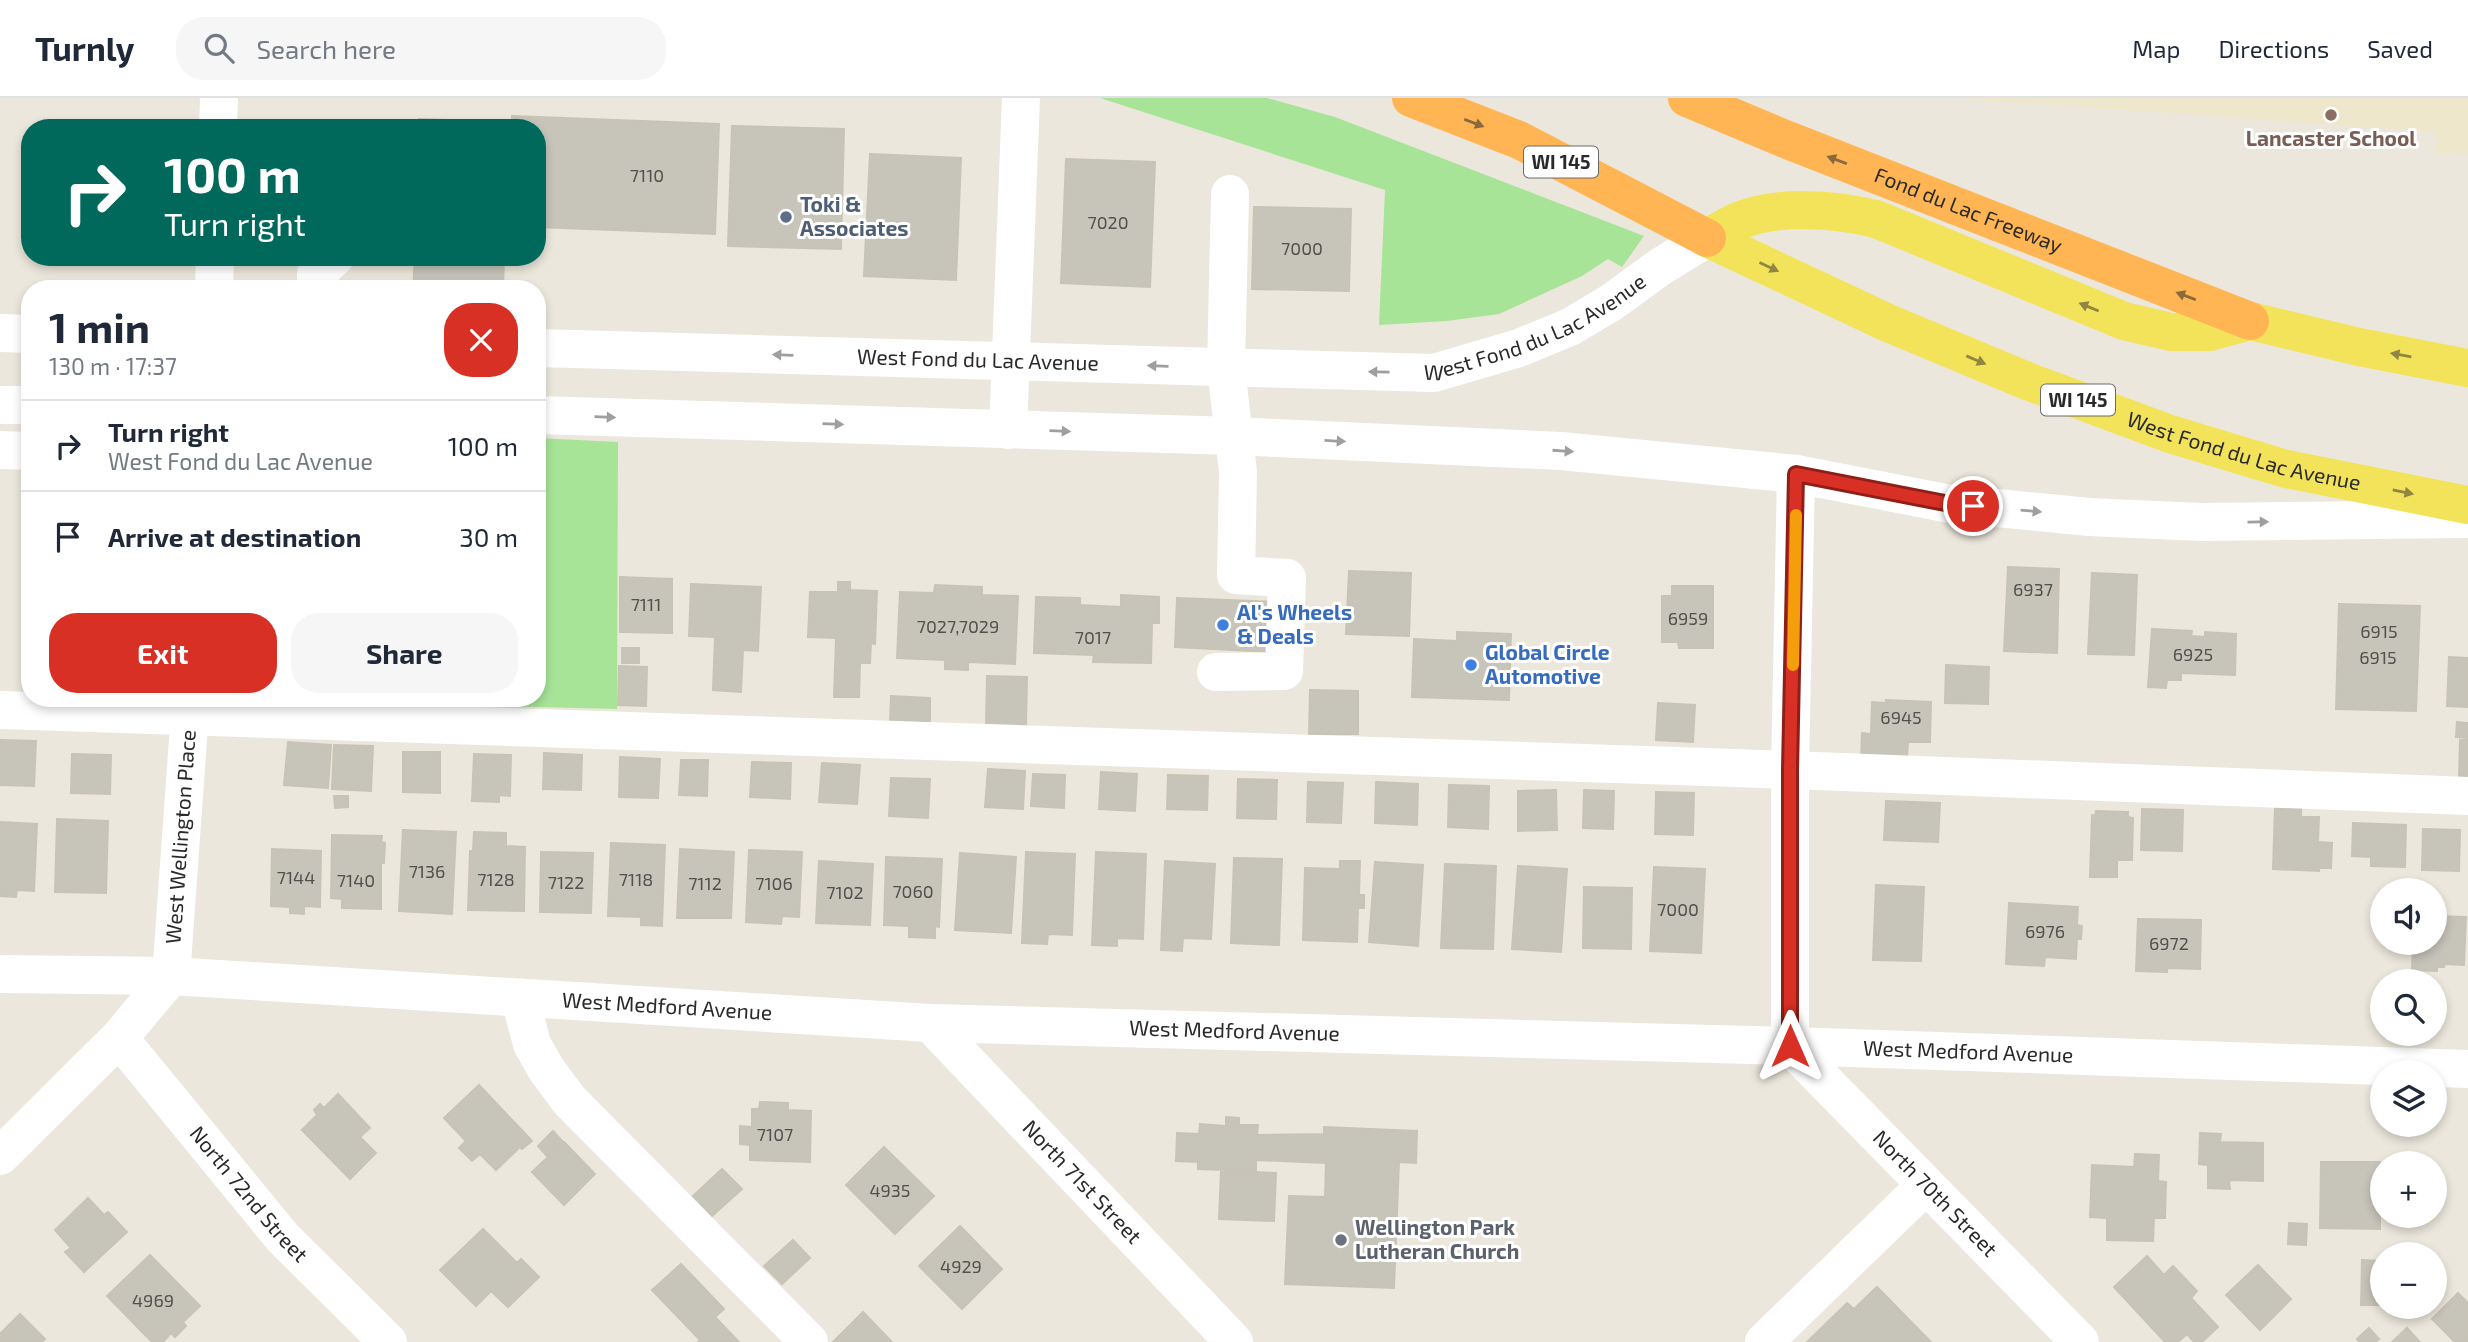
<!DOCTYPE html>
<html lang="en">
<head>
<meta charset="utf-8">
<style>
  :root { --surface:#fff; --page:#f6f6f7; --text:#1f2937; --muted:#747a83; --line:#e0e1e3; --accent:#d93025 }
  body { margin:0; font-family:"Exo 2",sans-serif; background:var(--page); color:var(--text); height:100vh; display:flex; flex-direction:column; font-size:26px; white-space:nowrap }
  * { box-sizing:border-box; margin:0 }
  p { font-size:23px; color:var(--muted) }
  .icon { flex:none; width:38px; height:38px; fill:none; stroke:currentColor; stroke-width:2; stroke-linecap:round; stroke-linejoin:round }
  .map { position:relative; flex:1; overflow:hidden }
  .side { position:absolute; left:21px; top:182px; width:525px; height:427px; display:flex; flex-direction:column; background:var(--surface); border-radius:28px; box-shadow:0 4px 10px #0003 }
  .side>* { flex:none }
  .top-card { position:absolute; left:21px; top:21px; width:525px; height:147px; border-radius:28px; box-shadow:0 4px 10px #0003; background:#00695c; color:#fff; overflow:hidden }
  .fabs { position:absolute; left:2370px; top:780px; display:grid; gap:14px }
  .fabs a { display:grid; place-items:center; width:77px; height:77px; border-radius:50%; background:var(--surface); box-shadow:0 4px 10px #0003; font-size:35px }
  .pin { position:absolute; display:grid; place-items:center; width:60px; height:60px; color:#fff; margin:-30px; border:4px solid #fff; border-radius:50%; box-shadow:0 2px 7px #0007 }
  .me { position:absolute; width:77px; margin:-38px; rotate:0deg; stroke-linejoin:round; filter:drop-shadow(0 0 5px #0008) }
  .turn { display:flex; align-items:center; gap:24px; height:147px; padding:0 28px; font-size:32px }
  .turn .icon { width:91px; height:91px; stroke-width:2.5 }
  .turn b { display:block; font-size:49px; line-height:60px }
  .round { display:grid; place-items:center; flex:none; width:74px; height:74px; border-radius:28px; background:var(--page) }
  .overview { display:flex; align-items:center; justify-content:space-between; height:119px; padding:0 28px }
  h1 { font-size:42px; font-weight:700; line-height:52px }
  .primary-button { display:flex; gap:14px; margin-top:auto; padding:14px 28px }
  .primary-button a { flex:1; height:80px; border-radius:28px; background:var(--accent); color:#fff; font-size:28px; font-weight:700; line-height:80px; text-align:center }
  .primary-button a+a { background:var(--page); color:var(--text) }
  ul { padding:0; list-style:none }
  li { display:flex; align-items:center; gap:21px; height:91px; padding:0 28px; border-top:2px solid var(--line) }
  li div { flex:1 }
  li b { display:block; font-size:26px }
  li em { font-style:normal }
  header { display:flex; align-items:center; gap:42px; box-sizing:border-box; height:98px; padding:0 35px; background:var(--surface); border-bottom:2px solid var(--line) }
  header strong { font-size:33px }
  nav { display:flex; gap:38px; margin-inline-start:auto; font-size:24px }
  .search { width:490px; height:63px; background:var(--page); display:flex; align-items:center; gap:18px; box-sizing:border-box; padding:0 24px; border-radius:28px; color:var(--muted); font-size:26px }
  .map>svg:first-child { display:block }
</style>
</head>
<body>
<header>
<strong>Turnly</strong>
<div class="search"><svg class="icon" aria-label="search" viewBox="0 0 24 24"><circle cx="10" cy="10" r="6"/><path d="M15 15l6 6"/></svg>Search here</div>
<nav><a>Map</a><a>Directions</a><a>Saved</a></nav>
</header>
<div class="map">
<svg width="2468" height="1244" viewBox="0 0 2468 1244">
  <rect width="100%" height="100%" fill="#ece7dc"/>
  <path fill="#eee7cb" d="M1954,0h514v56l-32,-1 -1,-21z"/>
  <path fill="#a7e497" d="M1100,0h167l68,19 309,119 -22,31 -14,-8 -26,17 -83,38 -52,7 -68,4 6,-135z
    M537,340l81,4 -1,267 -275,-7v-4h195z"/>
  <path fill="#c7c5ba" stroke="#c8c4b5" stroke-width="2" d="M512,18l207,8 -4,110 -178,-7v-99h-25z
    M419,21l90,3 -1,6h-89z
    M732,28l112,3 -3,120 -113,-3z
    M870,56l91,4 -5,122 -92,-4z
    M1066,61l89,3 -5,125 -89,-4z
    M1254,109l97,2 -2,82 -97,-2z
    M415,159h89l-1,32h-90z
    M2008,469l51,2 -2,84 -53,-2z
    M1349,473l62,2 -2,63 -63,-2z
    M2092,475l45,2 -3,80 -46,-1z
    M620,479l52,2v54l-52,-1z
    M838,484h12v8l27,1 -2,53 -4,-1 -1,20h-10l-1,34h-25l2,-59 -28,-1 2,-45h28z
    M691,486l70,3 -3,64 -15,-1 -2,42 -28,-2 2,-53 -26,-1z
    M935,487l47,2v8l36,1 -3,68 -47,-2v8l-23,-1v-9l-48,-2 3,-66 34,1z
    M1672,488h41v62h-34l-1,-6h-16v-46h10z
    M1121,497l38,2v26h-7l-1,40 -58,-1 1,-7 -60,-2 2,-56 44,1v7l41,2z
    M1177,500l99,4 -2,50 -99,-5z
    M2339,506l81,2 -4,105 -80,-2z
    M2152,531l40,2 -1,5 14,1v-5l31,2 -1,41 -54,-2v7h-14l-1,8 -18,-1z
    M1457,534l54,2 -2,66 -97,-3 2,-58 43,2z
    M622,550h17v15h-17z
    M2449,559l19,1v49l-21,-1z
    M1946,567l43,2 -1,37 -43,-1z
    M619,568l28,1 -1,39 -28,-1z
    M987,578l40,1 -1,49h-40z
    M1310,592l48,1v43h-49z
    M891,598l39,2v25l-40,-1z
    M1886,602l45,2 -1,40h-22l-1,15 -46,2 1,-26 9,1 1,-32 15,1z
    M1658,605l37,2 -2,37 -37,-2z
    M2457,624l11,1v15l-12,-1z
    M0,642l36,1 -2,45 -34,-1z
    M2460,642h8v38h-9z
    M288,644l43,3 -3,43 -44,-3z
    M334,647l39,1 -2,45 -39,-2z
    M403,654h37v41l-37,-1z
    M544,655l38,2 -1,35 -38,-1z
    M72,656l39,1 -1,39 -39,-1z
    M474,656l37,1 -1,41 -11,-1v7l-27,-1z
    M620,659l40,2 -2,39 -39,-1z
    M681,662h27l-1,36 -28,-1z
    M752,664l39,1 -1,36 -40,-2z
    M822,665l38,2 -3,39 -38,-2z
    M988,671l37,2 -2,38 -38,-2z
    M1101,674l36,2 -2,37 -36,-2z
    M1033,676l32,1 -1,33 -33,-2z
    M1168,677l40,1 -1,34 -40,-1z
    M891,680l39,1 -2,39 -39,-2z
    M1238,681l39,1 -1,39 -39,-1z
    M1308,684l35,1 -2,40 -34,-1z
    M1376,684l42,2 -1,41 -42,-2z
    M1449,687l40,1 -1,43 -40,-2z
    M1556,692l1,40 -39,1v-40z
    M1584,692l30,1 -1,38 -30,-1z
    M1656,694l38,1 -1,42 -38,-1z
    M334,698h14v11l-13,1z
    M1886,703l54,2 -2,39 -54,-2z
    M2275,709l26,1v9h18l-1,25 14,1 -1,25h-12v3l-46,-2z
    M2142,711l41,1 -1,41 -41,-1z
    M2096,713l32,1v5l5,1 -1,42h-15v17h-27l2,-62 3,1z
    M57,721l51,2 -2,72 -51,-1z
    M0,724l37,2 -3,67 -17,-1 -1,7 -16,-1z
    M2353,725l53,2 -1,42 -34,-1v-9l-19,-1z
    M2423,731l37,1 -1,41 -37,-1z
    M403,732l53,2 -4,82 -53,-3z
    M474,734l32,1v13l19,1 -1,64 -56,-1 2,-59h3z
    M332,737l50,1 -1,6 4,1 -1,20h-3v46l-39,-1v-9l-11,-1z
    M611,745l54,2 -3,81 -21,-1v-8l-33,-1z
    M272,751l49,2 -1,56 -16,-1v8l-14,-1v-6l-19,-1z
    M680,751l54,3 -3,66h-54z
    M749,752l53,2 -3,65 -17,-1 -1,8 -35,-2z
    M541,754l52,1 -2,60 -51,-1z
    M1026,754l49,2 -3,81 -24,-1 -1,10 -25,-1z
    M1096,754l50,2 -3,85 -26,-1v8l-25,-1z
    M960,755l56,4 -5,76 -56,-3z
    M886,759l56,2 -3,68 -4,-1v12l-26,-1v-11l-25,-1z
    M1234,760l48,1 -3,86 -48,-2z
    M819,763l54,3 -3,61 -54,-2z
    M1165,763l50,3 -4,75 -28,-1 -1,13 -21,-1z
    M1340,763h20l-1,34h5v13h-6l-1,34 -54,-2 2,-72 35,1z
    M1375,764l48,3 -5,81 -49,-4z
    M1445,766l51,2 -3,83 -52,-1z
    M1518,768l49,3 -6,83 -49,-3z
    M1654,769l51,2 -4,84 -51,-2z
    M1876,787l48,2 -3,74 -48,-1z
    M1584,789l48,1 -1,61 -48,-1z
    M2009,805l69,4 -1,18 5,1 -1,13h-4l-1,20 -31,-2 -1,9 -38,-2z
    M2434,818l32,1 -2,48 -20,-1v3h-7v4l-25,-1 1,-27h21z
    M2138,821l63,1 -1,49 -33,-1v4l-31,-1z
    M479,987l53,56 -10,8 -2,-2 -24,23 -16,-16 -8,7 -13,-13 7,-7 -22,-23z
    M338,996l32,34 -10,9 16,16 -26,26 -48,-49 15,-15 -3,-5 6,-6 4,4z
    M760,1004l28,1v7l23,1 -1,51 -60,-2v-15l-10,-1v-18l12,1v-18h7z
    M1226,1019l13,1v7h19l-1,10 67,-1v-7l93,4 -1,32 -17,-1 -5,126 -109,-4 4,-88 36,1 1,-34 -70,-3v11l-58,-2v-7l-22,-1 1,-28 22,1 1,-10 26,2z
    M553,1033l10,11 -16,14 -9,-10z
    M2200,1035l21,1 -1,8 43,1v38l-34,-1 1,9 -22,-1v-23l-9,-1z
    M564,1044l31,32 -31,31 -32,-33z
    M884,1049l50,49 -39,38 -49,-49z
    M2135,1056l24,1 -1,26 8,1 -1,36h-11l-1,23 -46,-1v-22l-17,-1 2,-52 42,2z
    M2321,1064h59v67l-60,-1z
    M722,1071l20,20 -30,27 -19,-20z
    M1221,1073l55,2 -2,48 -55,-2z
    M88,1100l16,17 4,-3 19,20 -43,40 -19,-20 6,-4 -16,-18z
    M2289,1125l18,1 -1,21 -18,-1z
    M960,1128l42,43 -40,40 -43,-43z
    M483,1131l34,34 4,-4 18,18 -31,30 -17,-16 -15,15 -36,-36z
    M793,1142l17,18 -28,26 -18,-18z
    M150,1157l50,51 -17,16 3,4 -11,11 -4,-4 -8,9h-11l-45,-46z
    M2147,1158l17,19 9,-9 24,25 -6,7 27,29 -16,15h-8l-7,-8 -9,8h-13l-51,-55z
    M2362,1162l20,1v44h-21z
    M681,1166l43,45 -9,8 24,25h-41l2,-2 -48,-50z
    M2258,1167l33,34 -31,31 -34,-35z
    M1877,1189l54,55h-124l40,-39 7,6z
    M2458,1195l10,10v39h-13l-23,-23z
    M863,1214l29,30h-59z
    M20,1216l25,25 -3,3h-42v-8z
    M2369,1230l10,11 -4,3h-16l-2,-3z
    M2407,1230l13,14h-28z"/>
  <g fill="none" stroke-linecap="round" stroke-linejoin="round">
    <g stroke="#fff" stroke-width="38">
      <path d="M218,30l1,-30"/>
      <path d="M214,191l1,-32"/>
      <path d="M316,191v-15l19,-17"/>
      <path d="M0,235l30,1"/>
      <path id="s1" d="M537,250l897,25 85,-25 51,-21 42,-25 48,-35 47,-29"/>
      <path d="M0,307h30"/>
      <path d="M537,317l697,21 327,15 235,23 149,29 144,14 112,5 267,-3"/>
      <path d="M1008,332l13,-332"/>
      <path d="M0,352l30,1"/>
      <path id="s2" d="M1796,376l-6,296v276l290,296"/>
      <path d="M1216,574l68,-1 3,-93 -51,-3 2,-103 -12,-104 4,-174"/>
      <path d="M0,612l1736,58 732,28"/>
      <path id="s3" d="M0,876l171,2 759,47 860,23 678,23"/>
      <path d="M520,900l12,46 14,25 23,31 240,242"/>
      <path id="s4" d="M930,925l304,319"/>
      <path id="s5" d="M119,940l164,200 105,104"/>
      <path id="s6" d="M0,1058l119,-118 52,-62 20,-278"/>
      <path d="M1764,1244l162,-157"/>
    </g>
    <g stroke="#f3e35a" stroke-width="38">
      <path id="s7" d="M1707,140l181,85 139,58 143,53 116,35 182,36"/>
      <path d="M1707,140c9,-5 19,-11 29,-16 41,-18 98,-13 140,-3l248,102 47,11h39l40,-11 109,26 109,21"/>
    </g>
    <g stroke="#ffb554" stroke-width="38">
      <path d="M1411,0l108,42 188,98"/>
      <path id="s8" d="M1687,0l98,41 465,182"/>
    </g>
  </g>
  <defs><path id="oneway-solid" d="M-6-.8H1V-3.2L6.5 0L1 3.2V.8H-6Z" transform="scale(1.75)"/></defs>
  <g fill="#8a693d">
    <use href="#oneway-solid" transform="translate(1474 25) rotate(21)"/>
    <use href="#oneway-solid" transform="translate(1837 62) rotate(-159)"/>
    <use href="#oneway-solid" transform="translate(2186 198) rotate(-159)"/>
  </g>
  <g fill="#8e8642">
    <use href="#oneway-solid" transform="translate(1769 169) rotate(25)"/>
    <use href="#oneway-solid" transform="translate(2089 209) rotate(-158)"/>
    <use href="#oneway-solid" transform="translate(2401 257) rotate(-170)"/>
    <use href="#oneway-solid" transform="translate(1976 262) rotate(23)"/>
    <use href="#oneway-solid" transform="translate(2403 394) rotate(11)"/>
  </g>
  <g fill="#9f9f9f">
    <use href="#oneway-solid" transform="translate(783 257) rotate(-178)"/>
    <use href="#oneway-solid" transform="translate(1158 268) rotate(-178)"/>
    <use href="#oneway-solid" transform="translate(1379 274) rotate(-179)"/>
    <use href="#oneway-solid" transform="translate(605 319) rotate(2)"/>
    <use href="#oneway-solid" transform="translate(833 326) rotate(2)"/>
    <use href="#oneway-solid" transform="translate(1060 333) rotate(2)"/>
    <use href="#oneway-solid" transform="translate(1335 343) rotate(3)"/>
    <use href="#oneway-solid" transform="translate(1563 353) rotate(4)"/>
    <use href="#oneway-solid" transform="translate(2031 413) rotate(5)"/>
    <use href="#oneway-solid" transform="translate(2258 424) rotate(-1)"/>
  </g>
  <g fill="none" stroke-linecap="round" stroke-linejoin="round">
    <defs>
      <path id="route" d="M1790,948v-276l6,-296 149,29 28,3"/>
    </defs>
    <use href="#route" stroke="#8d1f18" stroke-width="18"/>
    <use href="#route" stroke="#d93025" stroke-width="12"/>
    <path stroke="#f59e0b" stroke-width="12" d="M1793,567l3,-150"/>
  </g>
  <circle fill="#8d6e63" stroke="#fff" stroke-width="2.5" cx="2331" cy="17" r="7"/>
  <circle fill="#5c6f8a" stroke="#fff" stroke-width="2.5" cx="786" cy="119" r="7"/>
  <g fill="#3f7fe0" stroke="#fff" stroke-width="2.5">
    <circle cx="1223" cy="527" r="7"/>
    <circle cx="1471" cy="567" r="7"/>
  </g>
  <circle fill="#6b7280" stroke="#fff" stroke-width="2.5" cx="1341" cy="1142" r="7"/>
  <g text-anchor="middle" stroke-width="6" stroke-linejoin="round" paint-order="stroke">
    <g font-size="18" fill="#51514e">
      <text x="647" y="84">7110</text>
      <text x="1108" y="131">7020</text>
      <text x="1302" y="157">7000</text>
      <text x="2033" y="498">6937</text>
      <text x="646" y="513">7111</text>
      <text x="1688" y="527">6959</text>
      <text x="958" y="535">7027,7029</text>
      <text x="2379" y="540">6915</text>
      <text x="1093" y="546">7017</text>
      <text x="2193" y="563">6925</text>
      <text x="2378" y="566">6915</text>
      <text x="1901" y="626">6945</text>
      <text x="427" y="780">7136</text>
      <text x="296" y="786">7144</text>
      <text x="496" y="788">7128</text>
      <text x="636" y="788">7118</text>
      <text x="356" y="789">7140</text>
      <text x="566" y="791">7122</text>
      <text x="705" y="792">7112</text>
      <text x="774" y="792">7106</text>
      <text x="913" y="800">7060</text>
      <text x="845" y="801">7102</text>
      <text x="1678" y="818">7000</text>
      <text x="2045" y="840">6976</text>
      <text x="2169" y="852">6972</text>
      <text x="775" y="1043">7107</text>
      <text x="890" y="1099">4935</text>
      <text x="961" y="1175">4929</text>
      <text x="153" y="1209">4969</text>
    </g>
    <g fill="#fff" stroke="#6a6a6a" stroke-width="2">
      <rect x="1524" y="48.5" width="74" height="31" rx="5"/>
      <rect x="2041" y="286.5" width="74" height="31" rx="5"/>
    </g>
    <g font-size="19" font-weight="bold" fill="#2a2a2a">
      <text x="1561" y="71">WI 145</text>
      <text x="2078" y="309">WI 145</text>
    </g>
    <g font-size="21" font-weight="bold" fill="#785e54" stroke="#fff">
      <text x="2331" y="48">Lancaster School</text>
    </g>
    <g font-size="21" font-weight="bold" fill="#4e5e75" stroke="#fff" text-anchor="start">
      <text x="800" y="114">Toki &amp;<tspan x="800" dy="24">Associates</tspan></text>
    </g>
    <g font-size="21" fill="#2a2a2a" stroke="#fff">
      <text dy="7" stroke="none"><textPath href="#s8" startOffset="303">Fond du Lac Freeway</textPath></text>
      <text dy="7" stroke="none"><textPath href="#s1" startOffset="1008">West Fond du Lac Avenue</textPath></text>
      <text dy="7" stroke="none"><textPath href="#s1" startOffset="441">West Fond du Lac Avenue</textPath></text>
      <text dy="7" stroke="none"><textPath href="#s7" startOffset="579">West Fond du Lac Avenue</textPath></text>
      <text dy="7" stroke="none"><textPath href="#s6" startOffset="388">West Wellington Place</textPath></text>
      <text dy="7" stroke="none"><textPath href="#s3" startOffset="668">West Medford Avenue</textPath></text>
      <text dy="7" stroke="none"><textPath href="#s3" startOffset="1236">West Medford Avenue</textPath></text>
      <text dy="7" stroke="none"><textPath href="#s3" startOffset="1970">West Medford Avenue</textPath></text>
      <text dy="7" stroke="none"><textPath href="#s4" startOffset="220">North 71st Street</textPath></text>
      <text dy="7" stroke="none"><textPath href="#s5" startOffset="203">North 72nd Street</textPath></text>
      <text dy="7" stroke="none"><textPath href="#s2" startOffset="779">North 70th Street</textPath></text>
    </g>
    <g font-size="21" font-weight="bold" fill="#366cbe" stroke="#fff" text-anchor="start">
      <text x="1237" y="522">Al's Wheels<tspan x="1237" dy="24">&amp; Deals</tspan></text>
      <text x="1485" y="562">Global Circle<tspan x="1485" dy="24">Automotive</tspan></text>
    </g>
    <g font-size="21" font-weight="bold" fill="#5b616d" stroke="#fff" text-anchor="start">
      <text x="1355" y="1137">Wellington Park<tspan x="1355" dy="24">Lutheran Church</tspan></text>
    </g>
  </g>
</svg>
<div class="fabs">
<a><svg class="icon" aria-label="sound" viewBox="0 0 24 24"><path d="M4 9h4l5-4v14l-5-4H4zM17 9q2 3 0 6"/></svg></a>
<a><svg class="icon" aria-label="search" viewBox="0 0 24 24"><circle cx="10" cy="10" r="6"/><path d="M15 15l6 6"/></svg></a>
<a><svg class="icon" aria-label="layers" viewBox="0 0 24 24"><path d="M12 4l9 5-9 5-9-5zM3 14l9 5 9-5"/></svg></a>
<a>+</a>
<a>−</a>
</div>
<div class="pin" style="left:1973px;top:408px;background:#d93025"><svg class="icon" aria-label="arrive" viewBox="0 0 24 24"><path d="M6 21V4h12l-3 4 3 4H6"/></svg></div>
<svg class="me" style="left:1790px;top:948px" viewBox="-20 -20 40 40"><path d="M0-17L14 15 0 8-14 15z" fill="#d93025" stroke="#fff" stroke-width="4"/></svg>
<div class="top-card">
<div class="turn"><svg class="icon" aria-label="right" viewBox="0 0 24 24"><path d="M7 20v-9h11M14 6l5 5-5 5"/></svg><div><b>100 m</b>Turn right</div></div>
</div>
<section class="side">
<div class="overview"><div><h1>1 min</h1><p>130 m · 17:37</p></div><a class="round" style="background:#d93025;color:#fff"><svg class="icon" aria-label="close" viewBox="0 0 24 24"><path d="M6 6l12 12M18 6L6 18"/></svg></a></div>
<ul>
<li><svg class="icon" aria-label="right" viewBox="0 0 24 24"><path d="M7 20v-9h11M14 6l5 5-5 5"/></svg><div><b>Turn right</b><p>West Fond du Lac Avenue</p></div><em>100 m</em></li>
<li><svg class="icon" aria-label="arrive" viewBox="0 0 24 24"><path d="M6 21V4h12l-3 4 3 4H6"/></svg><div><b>Arrive at destination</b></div><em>30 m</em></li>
</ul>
<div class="primary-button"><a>Exit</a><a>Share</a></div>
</section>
</div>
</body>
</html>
